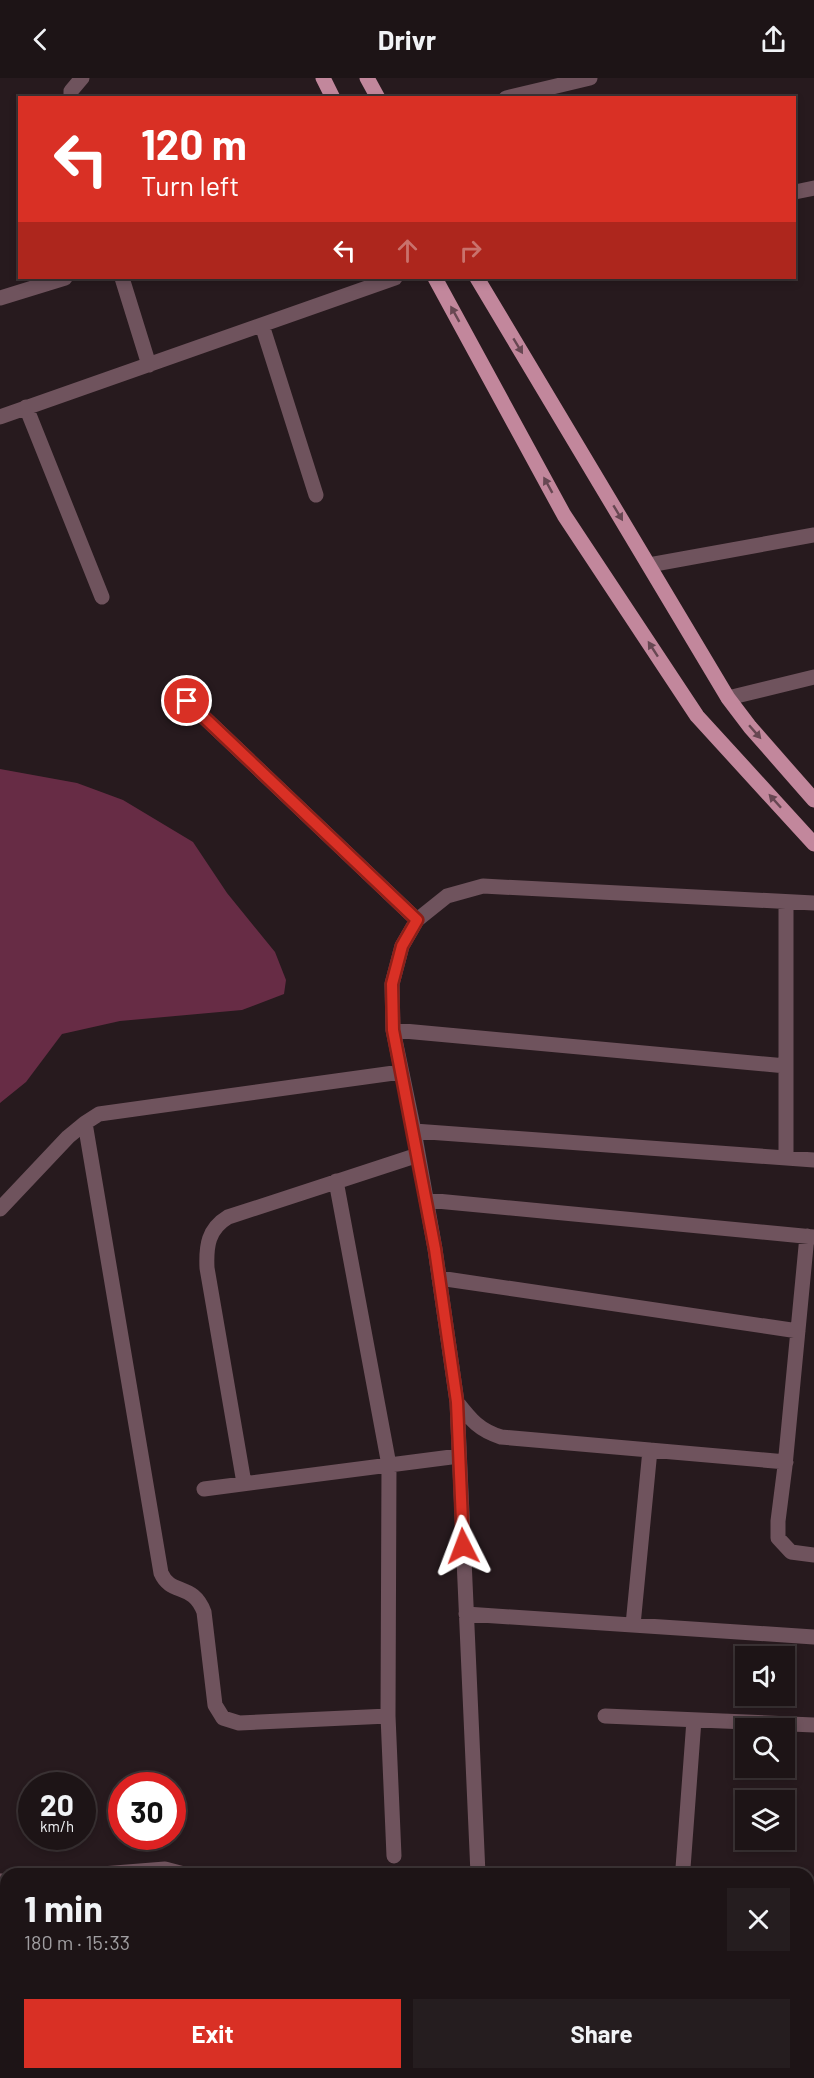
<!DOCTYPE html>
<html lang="en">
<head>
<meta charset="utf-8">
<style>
  :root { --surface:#1d1416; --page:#251d1f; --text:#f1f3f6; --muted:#a09ea1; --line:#3b3335; --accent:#d93025 }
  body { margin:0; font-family:Barlow,sans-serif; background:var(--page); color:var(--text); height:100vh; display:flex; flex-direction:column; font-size:22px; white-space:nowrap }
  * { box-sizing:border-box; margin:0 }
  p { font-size:20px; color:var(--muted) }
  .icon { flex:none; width:33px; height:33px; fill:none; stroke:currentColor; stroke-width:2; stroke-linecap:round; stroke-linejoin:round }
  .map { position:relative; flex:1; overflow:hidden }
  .side { position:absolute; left:0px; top:1790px; width:814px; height:212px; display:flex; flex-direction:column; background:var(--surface); border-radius:18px 18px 0 0; box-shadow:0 3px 9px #0003,0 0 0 2px var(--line) }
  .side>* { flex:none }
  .hud { position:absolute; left:18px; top:18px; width:778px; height:183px; border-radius:0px; box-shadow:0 3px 9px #0003,0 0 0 2px var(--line); background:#d93025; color:#fff; overflow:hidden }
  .controls { position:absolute; left:735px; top:1568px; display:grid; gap:12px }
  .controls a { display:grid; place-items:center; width:60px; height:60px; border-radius:0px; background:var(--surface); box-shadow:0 3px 9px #0003,0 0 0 2px var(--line); font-size:30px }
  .speed { position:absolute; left:18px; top:1694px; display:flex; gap:12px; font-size:30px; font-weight:700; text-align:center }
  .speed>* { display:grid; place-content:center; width:78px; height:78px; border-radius:50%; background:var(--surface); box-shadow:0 3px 9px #0003,0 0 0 2px var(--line); line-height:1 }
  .speed small { font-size:15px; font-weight:400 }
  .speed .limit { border:9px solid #d22; background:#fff; color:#111 }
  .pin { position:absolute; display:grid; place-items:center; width:51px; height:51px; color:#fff; margin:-26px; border:3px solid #fff; border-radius:50%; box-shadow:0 2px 6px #0007 }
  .me { position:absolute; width:66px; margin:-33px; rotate:357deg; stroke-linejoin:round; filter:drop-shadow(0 0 4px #0008) }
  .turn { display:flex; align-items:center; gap:21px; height:126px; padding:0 24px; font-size:27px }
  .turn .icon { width:78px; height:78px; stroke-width:2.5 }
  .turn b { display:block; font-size:42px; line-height:51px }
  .lanes { display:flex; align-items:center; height:57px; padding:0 24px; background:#0003; justify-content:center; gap:30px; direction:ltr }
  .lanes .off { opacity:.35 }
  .round { display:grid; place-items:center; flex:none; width:63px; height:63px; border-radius:0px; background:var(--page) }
  .head { display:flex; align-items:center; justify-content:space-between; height:102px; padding:0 24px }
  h1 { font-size:36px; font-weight:700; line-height:45px }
  .primary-button { display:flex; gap:12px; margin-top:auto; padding:12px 24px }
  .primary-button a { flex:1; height:69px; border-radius:0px; background:var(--accent); color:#fff; font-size:24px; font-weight:700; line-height:69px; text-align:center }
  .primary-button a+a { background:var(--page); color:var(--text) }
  header { display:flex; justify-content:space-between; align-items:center; height:78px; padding:0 24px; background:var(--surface); font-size:27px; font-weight:700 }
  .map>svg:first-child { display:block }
</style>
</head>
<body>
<header><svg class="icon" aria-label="back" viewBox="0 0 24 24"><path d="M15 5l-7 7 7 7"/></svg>Drivr<svg class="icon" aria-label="share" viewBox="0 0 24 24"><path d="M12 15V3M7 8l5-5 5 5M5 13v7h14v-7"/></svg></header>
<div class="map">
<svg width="814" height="2000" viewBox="0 0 814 2000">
  <rect width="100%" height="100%" fill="#271a1e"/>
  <path fill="#672c45" d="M0,691l77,14 46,17 70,42 34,51 48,59 11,28 -2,14 -42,16 -122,11 -58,13 -36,48 -26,21z"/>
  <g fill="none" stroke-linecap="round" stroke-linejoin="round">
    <path stroke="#6f535d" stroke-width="15" d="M71,20v-7l11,-13
      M506,20l84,-20
      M795,114l19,-4
      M122,200l27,87
      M0,220l65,-20
      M262,247l54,170
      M26,329l76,190
      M0,339l395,-139
      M649,487l165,-30
      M728,620l86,-21
      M187,623l230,219
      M393,952l393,36
      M414,1053l400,29
      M786,1080v-256
      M336,1103l53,284 -1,251 6,140
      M426,1122l388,37
      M0,1131l68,-72 17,-14
      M807,1158l-22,230 -7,55v17l13,14 23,3
      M439,1200l359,53
      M457,1324c14,18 22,28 44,35l285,25
      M244,1405l-37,-215c-1,-22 1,-39 21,-51l190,-62
      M204,1411l255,-33
      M466,1536l348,23
      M633,1547l17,-175
      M388,1638l-149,7 -16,-5 -8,-13 -11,-93c-11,-30 -33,-16 -43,-39l-76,-450 14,-9 302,-42
      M605,1638l209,9
      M683,1790l11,-148
      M102,1796l63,-5 19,5
      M478,1796l-21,-472 -22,-153 -21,-118 -21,-101 -1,-46 10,-38 15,-26 30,-24 36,-10 331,17
      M0,1803h6
      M0,1944h6
      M206,1995v5
      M487,1995v5"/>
    <path stroke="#c2879c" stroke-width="15" d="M323,0l10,20
      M367,0l11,20
      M435,200l129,237 133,201 117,128
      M477,200l251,420 22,29 64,73"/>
  </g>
  <defs><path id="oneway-solid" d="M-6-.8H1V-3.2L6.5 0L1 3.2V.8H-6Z" transform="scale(1.5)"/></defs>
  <g fill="#674752">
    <use href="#oneway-solid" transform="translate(455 236) rotate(-119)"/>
    <use href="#oneway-solid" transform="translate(518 268) rotate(59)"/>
    <use href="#oneway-solid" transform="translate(548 407) rotate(-119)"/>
    <use href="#oneway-solid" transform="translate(618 435) rotate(59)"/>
    <use href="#oneway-solid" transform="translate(653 571) rotate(-123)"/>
    <use href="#oneway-solid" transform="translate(755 654) rotate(49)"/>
    <use href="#oneway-solid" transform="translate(775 723) rotate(-132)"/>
  </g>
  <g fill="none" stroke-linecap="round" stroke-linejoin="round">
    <defs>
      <path id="route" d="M187,623l230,219 -15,26 -10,38 1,46 42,219 22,153 6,144"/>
    </defs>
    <use href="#route" stroke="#8d1f18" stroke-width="15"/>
    <use href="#route" stroke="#d93025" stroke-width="10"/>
  </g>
</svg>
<div class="controls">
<a><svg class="icon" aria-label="sound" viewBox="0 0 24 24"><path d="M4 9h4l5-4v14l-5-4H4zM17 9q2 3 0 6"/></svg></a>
<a><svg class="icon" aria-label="search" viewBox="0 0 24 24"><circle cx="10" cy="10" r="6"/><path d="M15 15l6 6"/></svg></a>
<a><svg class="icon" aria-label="layers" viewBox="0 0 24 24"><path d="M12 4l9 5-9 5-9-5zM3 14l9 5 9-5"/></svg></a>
</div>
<div class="speed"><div>20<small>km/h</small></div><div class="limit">30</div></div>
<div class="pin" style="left:187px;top:623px;background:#d93025"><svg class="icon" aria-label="arrive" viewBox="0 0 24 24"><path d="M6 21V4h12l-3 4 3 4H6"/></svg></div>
<svg class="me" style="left:463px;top:1468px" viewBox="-20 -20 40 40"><path d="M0-17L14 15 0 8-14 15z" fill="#d93025" stroke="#fff" stroke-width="4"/></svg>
<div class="hud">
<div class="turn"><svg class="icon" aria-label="left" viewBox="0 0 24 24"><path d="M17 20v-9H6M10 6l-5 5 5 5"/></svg><div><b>120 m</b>Turn left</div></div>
<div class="lanes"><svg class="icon" aria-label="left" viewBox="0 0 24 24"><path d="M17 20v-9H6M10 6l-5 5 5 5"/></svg><svg class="icon off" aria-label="ahead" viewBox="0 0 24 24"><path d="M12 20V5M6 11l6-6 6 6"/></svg><svg class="icon off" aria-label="right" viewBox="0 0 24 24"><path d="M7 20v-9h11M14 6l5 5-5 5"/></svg></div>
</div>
<section class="side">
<div class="head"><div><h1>1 min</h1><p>180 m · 15:33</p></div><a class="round"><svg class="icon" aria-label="close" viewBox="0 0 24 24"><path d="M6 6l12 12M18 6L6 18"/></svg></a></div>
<div class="primary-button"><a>Exit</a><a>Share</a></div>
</section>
</div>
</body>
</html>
